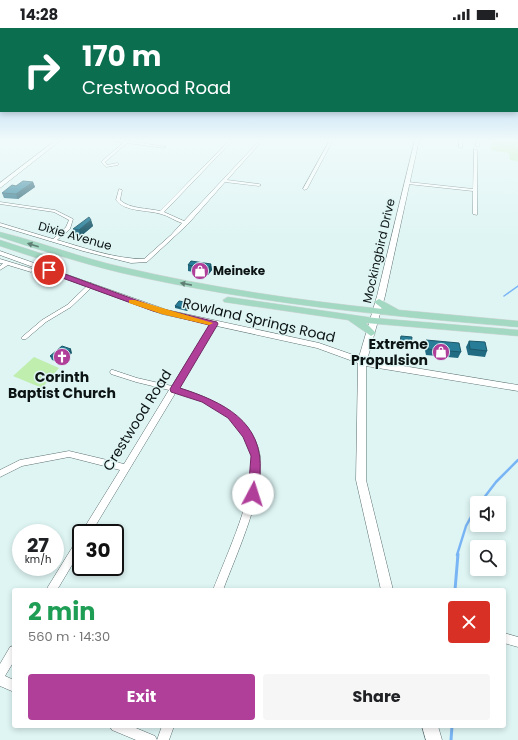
<!DOCTYPE html>
<html lang="en">
<head>
<meta charset="utf-8">
<style>
  :root { --surface:#fff; --page:#f6f6f6; --text:#202124; --muted:#757577; --accent:#b03f9a }
  body { margin:0; font-family:Poppins,sans-serif; background:var(--page); color:var(--text); height:100vh; display:flex; flex-direction:column; font-size:15px; white-space:nowrap }
  * { box-sizing:border-box; margin:0 }
  p { font-size:13px; color:var(--muted) }
  .icon { flex:none; width:22px; height:22px; fill:none; stroke:currentColor; stroke-width:2; stroke-linecap:round; stroke-linejoin:round }
  .map { position:relative; flex:1; overflow:hidden }
  .panel { position:absolute; left:12px; top:560px; width:494px; height:140px; display:flex; flex-direction:column; background:var(--surface); border-radius:4px; box-shadow:0 2px 6px #0003 }
  .panel>* { flex:none }
  .guide { position:absolute; left:0px; top:0px; width:518px; height:84px; box-shadow:0 2px 6px #0003; background:#0b6e4f; color:#fff; overflow:hidden }
  .buttons { position:absolute; left:470px; top:468px; display:grid; gap:8px }
  .buttons a { display:grid; place-items:center; width:36px; height:36px; border-radius:4px; background:var(--surface); box-shadow:0 2px 6px #0003; font-size:20px }
  .speed { position:absolute; left:12px; top:496px; display:flex; gap:8px; font-size:20px; font-weight:700; text-align:center }
  .speed>* { display:grid; place-content:center; width:52px; height:52px; border-radius:50%; background:var(--surface); box-shadow:0 2px 6px #0003; line-height:1 }
  .speed small { font-size:10px; font-weight:400 }
  .speed .limit { border:2px solid #111; border-radius:6px; background:#fff; color:#111 }
  .pin { position:absolute; display:grid; place-items:center; width:34px; height:34px; color:#fff; margin:-17px; border:2px solid #fff; border-radius:50%; box-shadow:0 1px 4px #0007 }
  .me { position:absolute; width:44px; margin:-22px; rotate:5deg; stroke-linejoin:round; filter:drop-shadow(0 0 3px #0008) }
  .turn { display:flex; align-items:center; gap:14px; height:84px; padding:0 16px; font-size:18px }
  .turn .icon { width:52px; height:52px; stroke-width:2.5 }
  .turn b { display:block; font-size:28px; line-height:34px }
  .round { display:grid; place-items:center; flex:none; width:42px; height:42px; border-radius:4px; background:var(--page) }
  .summary { display:flex; align-items:center; justify-content:space-between; height:68px; padding:0 16px }
  h1 { font-size:24px; font-weight:700; line-height:30px; color:#1e9e55 }
  .action { display:flex; gap:8px; margin-top:auto; padding:8px 16px }
  .action a { flex:1; height:46px; border-radius:4px; background:var(--accent); color:#fff; font-size:16px; font-weight:700; line-height:46px; text-align:center }
  .action a+a { background:var(--page); color:var(--text) }
  .status { display:flex; justify-content:space-between; align-items:center; height:28px; padding:0 20px; background:var(--surface); direction:ltr }
  .status svg { height:11px; fill:currentColor }
  .map>svg:first-child { display:block }
</style>
</head>
<body>
<div class="status"><b>14:28</b><svg viewBox="0 0 49 12"><path d="M0 12V9h3v3zM5 12V6h3v6zM10 12V3h3v9zM15 12V0h3v12zM26 1h20v11H26zM47 4h2v5h-2z"/></svg></div>
<div class="map">
<svg width="518" height="712" viewBox="0 0 518 712">
  <rect width="100%" height="100%" fill="#def5f4"/>
  <path fill="#bfeeaf" d="M492,112h26v21l-8,-1 -1,-7 -18,-3z
    M34,329l25,11 -17,20 -29,-12z"/>
  <g fill="none" stroke-linecap="round" stroke-linejoin="round">
    <path stroke="#79b5f5" stroke-width="1.5" d="M504,268l14,-10"/>
    <path stroke="#79b5f5" stroke-width="2.5" d="M480,475l16,-21 22,-22
      M457,527l9,-29 11,-20"/>
    <path stroke="#79b5f5" stroke-width="3" d="M455,562l3,-36
      M451,712l1,-14"/>
    <defs>
      <path id="minor" d="M111,112h12l43,7 -2,1 -37,-5 -22,19 2,3 10,-2 2,1 -1,1 -12,2 -4,-4v-2l21,-18z
        M230,112h3l-69,72 20,9 76,-81h3l-36,40 32,4 2,1 -2,1 -34,-4 -37,42 -41,38 -16,1 -48,-12 -83,-25v-3l53,16 13,-12 3,-7 -15,-8 -54,-8v-2l55,8 18,9 -3,10 -13,11c28,8 58,19 87,19l27,-24 11,-12c-7,-2 -13,-7 -21,-9 -12,-4 -37,-2 -45,-14l3,-11 3,1 -2,10c9,9 28,8 40,11z
        M330,112h3l-26,49 -3,1 -1,-1z
        M459,112h4l-1,8 -3,-1z
        M476,112h4l-1,7 -3,-1z
        M474,121l3,1v65l-4,-1v-23l-65,-7 -2,-1 2,-1 65,7z
        M0,231l33,10 1,1 -3,2 -23,-7 -8,5v-4l3,-3h-3z
        M91,255l3,2 -1,1 -22,21 -25,15 -20,17h-4l-1,-1 1,-1 20,-17 25,-15 22,-21z
        M214,293l3,2 -39,65c34,9 76,30 82,68 5,37 -24,99 -37,134h-10c13,-34 44,-99 39,-135 -6,-35 -45,-55 -76,-63l-85,141h-10l39,-63 -51,-13 -47,9 -22,11v-7l20,-10 49,-9 55,13 45,-74 -33,-8 -25,-8 -1,-2 1,-2h2l24,8 35,8 39,-63z
        M81,509v13l-24,40h-11l32,-52z
        M504,605l14,4v10l-14,-4z
        M14,618v15l-9,15 9,4v12l-14,-6v-22l10,-17z
        M110,698h21l24,10 2,4 5,-14h12l-5,14h-33l-24,-10z"/>
      <path id="tertiary" d="M56,112h5l-61,48v-5z
        M415,112h4l-34,156 -18,64 151,25v6l-152,-25v114l27,110h-12l-25,-110 2,-117 -41,-15 -155,-34 -162,-59v-4l167,59 152,33 40,14 18,-61z
        M422,698h16l4,14h-16z"/>
      <path id="primary" d="M0,204c41,10 81,26 122,35 86,20 173,33 261,42l-9,-7 5,-3 20,11 119,11v6c-133,-11 -266,-24 -396,-54 -41,-10 -82,-23 -122,-36z
        M0,212l55,18 1,2 -1,2h-6l-49,-16z
        M228,269l146,21 144,12v6l-152,-13 10,10 -5,3 -23,-16 -124,-18 -1,-2z"/>
    </defs>
    <use href="#minor" stroke="#5d7070" stroke-width="1"/>
    <use href="#tertiary" stroke="#5d7070" stroke-width="1"/>
    <use href="#primary" stroke="#d3d5d5" stroke-width="1"/>
    <use href="#minor" fill="#fff" fill-rule="evenodd"/>
    <use href="#tertiary" fill="#fff" fill-rule="evenodd"/>
    <use href="#primary" fill="#a3d8c3" fill-rule="evenodd"/>
  </g>
  <path fill="#226c83" d="M33,154l2,5 -17,12 -14,-1 -2,-5 14,-7z
    M91,192l2,6 -12,10 -6,-1 -2,-6z
    M211,236l1,6 -4,5 -20,-4v-6z
    M191,277l-4,6 -12,-3v-2z
    M401,308l10,9 -1,4 -11,-2z
    M426,312l35,12 -3,6 -32,-3 -2,-9z
    M469,313l18,10 -2,6 -17,-2 -2,-8z
    M72,325l-11,10 -9,-3 -2,-4z"/>
  <path fill="#1b586a" d="M33,154l2,5 -17,12 -2,-5z
    M91,192l2,6 -12,10 -2,-6z
    M211,236l1,6 -4,5v-6z
    M190,275l1,2 -4,6 -1,-2z
    M71,321l1,4 -11,10 -2,-4z"/>
  <path fill="#277d98" stroke="#1b586a" d="M23,153l10,1 -17,12 -14,-1 10,-8 4,1z
    M89,189l2,3 -12,10 -6,-1z
    M191,233l20,3 -3,5 -20,-4z
    M179,273l11,2 -4,6 -11,-3z
    M401,308l11,1 -1,8 -11,-2z
    M426,312l33,3 2,9 -33,-3z
    M469,313l16,1 2,9 -17,-2z
    M62,318l9,3 -12,10 -9,-3z"/>
  <defs><path id="oneway-solid" d="M-6-.8H1V-3.2L6.5 0L1 3.2V.8H-6Z"/></defs>
  <g fill="#5f7f74">
    <use href="#oneway-solid" transform="translate(33 217) rotate(-162)"/>
    <use href="#oneway-solid" transform="translate(186 256) rotate(-169)"/>
  </g>
  <linearGradient id="sky" x2="0" y2="1"><stop stop-color="#7bb4ed"/><stop offset="0.53" stop-color="#f0fafa"/><stop offset="1" stop-color="#f0fafa" stop-opacity="0"/></linearGradient>
  <rect width="518" height="212" fill="url(#sky)"/>
  <path fill="#b03f9a" stroke="#722964" d="M46,241h5l107,39 59,14 1,2 -38,64c43,14 84,33 80,85 0,8 1,18 -3,25l-4,1 -4,-1 -1,-4 3,-38 -8,-19 -15,-19 -26,-16 -31,-10 -1,-3 39,-64 -56,-14 -107,-39z"/>
  <path fill="#f59e0b" d="M129,272h6l78,23 -4,2 -47,-11 -33,-11z"/>
  <defs>
    <symbol id="shop-disc" viewBox="-11 -11 22 22"><circle r="9.5" fill="#b03f9a" stroke="#def5f4"/><path d="M-5-2.5h2.3a2.7 3.5 0 0 1 5.4 0H5L5.5 6h-11ZM-1.5-2.5h3a1.5 2.3 0 0 0-3 0Z" fill="#fff"/></symbol>
    <symbol id="church-disc" viewBox="-11 -11 22 22"><circle r="9.5" fill="#b03f9a" stroke="#def5f4"/><path d="M-1.2-6h2.4v3.5h3.3v2.4h-3.3V6h-2.4V-.1h-3.3v-2.4h3.3Z" fill="#fff"/></symbol>
  </defs>
  <g fill-rule="evenodd">
    <use href="#shop-disc" x="190" y="233" width="20" height="20"/>
    <use href="#shop-disc" x="431" y="314" width="20" height="20"/>
    <use href="#church-disc" x="52" y="319" width="20" height="20"/>
  </g>
  <g text-anchor="middle" stroke-width="3" stroke-linejoin="round" paint-order="stroke">
    <g font-size="12" fill="#0c1313" stroke="#def5f4">
      <text transform="translate(75 208) rotate(16)" y="4">Dixie Avenue</text>
      <text transform="translate(379 223) rotate(-77)" y="4">Mockingbird Drive</text>
    </g>
    <g font-size="12" font-weight="bold" fill="#0c1313" stroke="#def5f4" text-anchor="start">
      <text x="213" y="247">Meineke</text>
    </g>
    <g font-size="14" fill="#0c1313" stroke="#def5f4">
      <text transform="translate(259 292) rotate(13)" y="5">Rowland Springs Road</text>
      <text transform="translate(137 392) rotate(-58)" y="5">Crestwood Road</text>
    </g>
    <g font-size="14" font-weight="bold" fill="#0c1313" stroke="#def5f4" text-anchor="end">
      <text x="428" y="321">Extreme<tspan x="428" dy="16">Propulsion</tspan></text>
      <text x="62" y="354" text-anchor="middle">Corinth<tspan x="62" dy="16">Baptist Church</tspan></text>
    </g>
  </g>
</svg>
<div class="buttons">
<a><svg class="icon" aria-label="sound" viewBox="0 0 24 24"><path d="M4 9h4l5-4v14l-5-4H4zM17 9q2 3 0 6"/></svg></a>
<a><svg class="icon" aria-label="search" viewBox="0 0 24 24"><circle cx="10" cy="10" r="6"/><path d="M15 15l6 6"/></svg></a>
</div>
<div class="speed"><div>27<small>km/h</small></div><div class="limit">30</div></div>
<div class="pin" style="left:49px;top:242px;background:#d93025"><svg class="icon" aria-label="arrive" viewBox="0 0 24 24"><path d="M6 21V4h12l-3 4 3 4H6"/></svg></div>
<svg class="me" style="left:253px;top:466px" viewBox="-20 -20 40 40"><circle r="19" fill="#fff"/><path d="M0-13L10 11 0 6-10 11z" fill="#b03f9a"/></svg>
<div class="guide">
<div class="turn"><svg class="icon" aria-label="right" viewBox="0 0 24 24"><path d="M7 20v-9h11M14 6l5 5-5 5"/></svg><div><b>170 m</b>Crestwood Road</div></div>
</div>
<section class="panel">
<div class="summary"><div><h1>2 min</h1><p>560 m · 14:30</p></div><a class="round" style="background:#d93025;color:#fff"><svg class="icon" aria-label="close" viewBox="0 0 24 24"><path d="M6 6l12 12M18 6L6 18"/></svg></a></div>
<div class="action"><a>Exit</a><a>Share</a></div>
</section>
</div>
</body>
</html>
